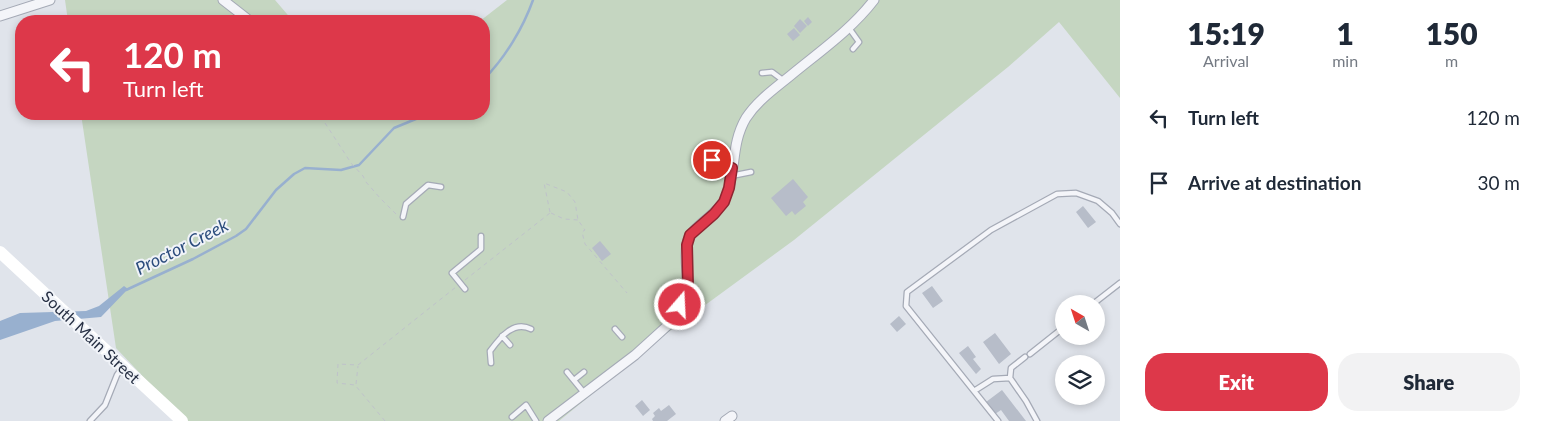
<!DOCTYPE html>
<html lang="en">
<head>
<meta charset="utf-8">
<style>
  :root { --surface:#fff; --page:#f2f2f3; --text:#1f2937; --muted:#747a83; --accent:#dd384a }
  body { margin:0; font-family:Lato,sans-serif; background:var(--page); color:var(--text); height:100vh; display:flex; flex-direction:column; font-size:19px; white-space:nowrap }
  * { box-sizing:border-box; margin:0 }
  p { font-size:16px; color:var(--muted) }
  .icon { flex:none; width:28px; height:28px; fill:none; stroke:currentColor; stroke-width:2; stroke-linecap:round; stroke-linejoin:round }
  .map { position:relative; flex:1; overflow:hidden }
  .drawer { display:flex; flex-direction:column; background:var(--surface); width:425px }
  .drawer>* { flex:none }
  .top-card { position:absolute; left:15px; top:15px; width:475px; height:105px; border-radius:20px; box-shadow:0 2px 8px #0003; background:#dd384a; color:#fff; overflow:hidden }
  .needle { width:32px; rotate:321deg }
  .fabs { position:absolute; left:1055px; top:295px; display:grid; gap:10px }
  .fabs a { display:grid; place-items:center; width:50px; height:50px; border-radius:50%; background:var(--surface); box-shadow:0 2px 8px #0003; font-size:25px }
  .pin { position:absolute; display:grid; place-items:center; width:42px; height:42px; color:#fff; margin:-21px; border:2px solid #fff; border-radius:50%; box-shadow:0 1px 5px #0007 }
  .me { position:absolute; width:55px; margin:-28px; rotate:19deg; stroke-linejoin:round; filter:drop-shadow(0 0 4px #0008) }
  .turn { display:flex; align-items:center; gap:18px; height:105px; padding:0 25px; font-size:22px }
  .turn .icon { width:65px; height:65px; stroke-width:2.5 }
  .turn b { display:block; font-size:35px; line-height:42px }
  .eta { display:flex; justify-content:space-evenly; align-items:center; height:85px; text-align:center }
  .eta b { font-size:30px; font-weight:800; line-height:35px }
  .action { display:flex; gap:10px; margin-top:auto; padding:10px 25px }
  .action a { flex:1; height:58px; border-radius:20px; background:var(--accent); color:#fff; font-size:20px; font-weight:800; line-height:58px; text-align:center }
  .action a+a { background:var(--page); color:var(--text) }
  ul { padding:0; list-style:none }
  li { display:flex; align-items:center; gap:15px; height:65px; padding:0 25px }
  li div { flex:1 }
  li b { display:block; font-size:19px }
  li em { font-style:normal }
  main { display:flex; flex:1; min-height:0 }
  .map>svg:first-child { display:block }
</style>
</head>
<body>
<main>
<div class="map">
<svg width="1120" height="421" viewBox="0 0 1120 421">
  <rect width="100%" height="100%" fill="#e0e4eb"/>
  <path fill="#c5d6c1" d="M65,0h210l18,21h-225z
    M507,0h613v98l-61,-76 -51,45 -214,173 -127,93 -108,88h-374l-69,-73 -35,-234h403v-93h-4z"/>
  <path fill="#98b0cf" d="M124,286l4,3 -27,28 -46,4 -55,19v-19l20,-8 66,-2 13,-5z"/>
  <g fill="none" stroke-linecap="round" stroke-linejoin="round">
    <path stroke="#98b0cf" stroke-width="2.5" d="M484,79c21,-21 39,-51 49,-79
      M126,290l67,-31 43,-23 10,-7 30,-39 18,-16 11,-6 36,2 18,-5 35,-37 34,-14"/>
  </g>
  <path fill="#b7bdc9" d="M808,17l4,5 -4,4 -4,-5z
    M800,19l7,7 -7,7 -6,-7z
    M794,28l6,7 -7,6 -6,-7z
    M274,114h10l-6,6 -5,-5z
    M793,179l15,18 -5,5 3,4 -11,9 -3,-4 -6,5 -15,-18z
    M1083,206l13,16 -8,6 -12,-16z
    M600,241l11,13 -9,7 -10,-13z
    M932,286l11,15 -10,7 -11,-15z
    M899,316l7,8 -9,8 -7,-8z
    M995,333l16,21 -12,10 -16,-22z
    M968,346l8,11 -3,2 8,10 -5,5 -17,-21z
    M1002,390l24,31h-17l-8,-11 -6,4 -9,-12z
    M642,400l8,10 -7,6 -8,-10z
    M669,405l7,9 -9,7h-14l-1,-2 3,-3 -2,-3 6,-5 2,3z"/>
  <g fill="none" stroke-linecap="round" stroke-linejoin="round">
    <defs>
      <path id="lane" d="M849,28l10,14 -6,7
        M762,73l10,-1 12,9
        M712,160l20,9
        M731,176l20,-4
        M403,217l3,-13 22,-19 13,2
        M465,289l-13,-16 29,-24v-13
        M672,291l15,2
        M1093,304l27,-21
        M615,329l7,8
        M502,336l8,9
        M1030,354l34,-27
        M491,363l-1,-12c10,-13 23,-31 41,-22
        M567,372l18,22
        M1010,378l1,-10 14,-11
        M574,380l10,-8
        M974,391l19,-12 17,-1 16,23 11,20
        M512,417l14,-12 10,16
        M90,421l15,-16 12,-30 5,-7
        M998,421l-92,-115 1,-14 84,-62 66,-36 19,-1 22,8 14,12 8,11"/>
      <path id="street" d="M223,0l27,21
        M0,16l50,-16
        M548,421l87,-66 32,-29 7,-9 13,-24 1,-7c0,-13 -4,-28 -1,-42 3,-18 29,-27 38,-45 12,-26 5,-54 21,-81 11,-17 28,-29 44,-42 29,-24 61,-46 84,-76
        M725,421l7,-5"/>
    </defs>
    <use href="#lane" stroke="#a5aab6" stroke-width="7"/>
    <use href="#street" stroke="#a5aab6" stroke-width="11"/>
    <path stroke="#bfc2ca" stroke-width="1" stroke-dasharray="4 4" stroke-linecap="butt" d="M325,123l26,40 12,13 3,6 14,16 17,17
      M550,212l-6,-29 23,9 8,10 3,18 7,10 -3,2 3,12 42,49
      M551,213l13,6 14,1
      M465,280l85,-67
      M356,384l2,-18
      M385,421l-30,-36 -18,-2 1,-19 20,1 98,-78"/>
    <use href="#lane" stroke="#f4f5f9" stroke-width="4.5"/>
    <use href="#street" stroke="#f4f5f9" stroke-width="9"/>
    <path stroke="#fff" stroke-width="12" d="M0,252l182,169"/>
  </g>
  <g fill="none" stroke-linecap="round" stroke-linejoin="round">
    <defs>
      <path id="route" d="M680,305l8,-19 -1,-41 3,-10 24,-21 10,-12 5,-14 3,-20 -20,-8"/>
    </defs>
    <use href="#route" stroke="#902430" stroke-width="12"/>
    <use href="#route" stroke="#dd384a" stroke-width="9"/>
  </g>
  <g text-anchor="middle" stroke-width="4" stroke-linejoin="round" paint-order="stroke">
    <g font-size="16" fill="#273044" stroke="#f0f3f8">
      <text transform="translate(91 337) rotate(43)" y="6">South Main Street</text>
    </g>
    <g font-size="18" font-style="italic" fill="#2c4d7d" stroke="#f0f3f8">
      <text transform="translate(182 247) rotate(-27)" y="6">Proctor Creek</text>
    </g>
  </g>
</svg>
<div class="fabs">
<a><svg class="needle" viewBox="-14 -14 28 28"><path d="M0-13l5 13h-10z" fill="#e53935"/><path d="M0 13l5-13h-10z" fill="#747a83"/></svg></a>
<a><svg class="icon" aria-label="layers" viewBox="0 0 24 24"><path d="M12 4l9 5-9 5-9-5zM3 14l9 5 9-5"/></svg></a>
</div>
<div class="pin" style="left:712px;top:160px;background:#d93025"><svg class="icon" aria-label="arrive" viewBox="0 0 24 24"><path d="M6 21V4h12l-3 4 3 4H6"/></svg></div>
<svg class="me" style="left:680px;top:305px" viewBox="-20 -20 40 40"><circle r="17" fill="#dd384a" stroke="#fff" stroke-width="3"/><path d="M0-11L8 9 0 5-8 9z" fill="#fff"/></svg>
<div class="top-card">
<div class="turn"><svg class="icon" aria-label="left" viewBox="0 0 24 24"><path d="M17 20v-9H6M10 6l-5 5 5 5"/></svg><div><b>120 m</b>Turn left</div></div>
</div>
</div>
<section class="drawer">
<div class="eta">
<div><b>15:19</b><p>Arrival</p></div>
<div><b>1</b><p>min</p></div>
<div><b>150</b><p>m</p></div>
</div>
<ul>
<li><svg class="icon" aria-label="left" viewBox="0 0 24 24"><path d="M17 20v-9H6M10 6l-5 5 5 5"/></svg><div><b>Turn left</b></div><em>120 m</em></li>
<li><svg class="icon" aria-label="arrive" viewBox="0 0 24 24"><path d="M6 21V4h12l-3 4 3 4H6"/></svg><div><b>Arrive at destination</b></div><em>30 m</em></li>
</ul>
<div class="action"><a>Exit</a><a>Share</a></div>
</section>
</main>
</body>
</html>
